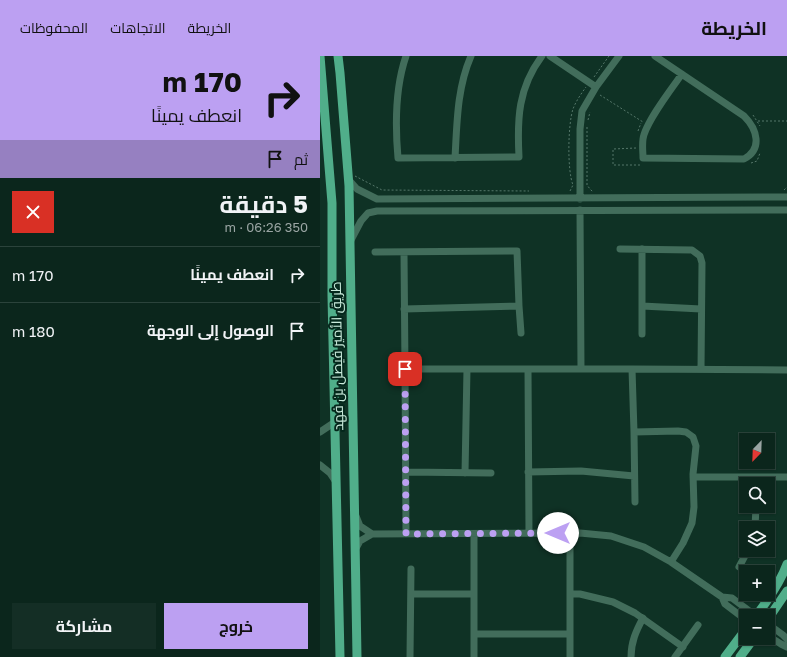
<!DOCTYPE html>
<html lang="ar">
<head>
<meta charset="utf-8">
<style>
  :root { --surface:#0b261c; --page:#142e25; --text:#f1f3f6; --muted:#9aa5a3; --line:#2b433b; --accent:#bca0f2 }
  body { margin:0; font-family:"Golos Text",Cairo,sans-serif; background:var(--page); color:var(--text); direction:rtl; height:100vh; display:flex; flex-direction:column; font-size:15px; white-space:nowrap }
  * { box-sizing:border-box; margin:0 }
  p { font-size:13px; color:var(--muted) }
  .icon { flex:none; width:22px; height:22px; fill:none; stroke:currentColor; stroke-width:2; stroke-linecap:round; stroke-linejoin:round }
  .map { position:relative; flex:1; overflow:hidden; direction:ltr }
  .sheet { display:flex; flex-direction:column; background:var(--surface); width:320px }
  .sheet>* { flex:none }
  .guide { background:#bca0f2; color:#111; overflow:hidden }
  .needle { width:26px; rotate:203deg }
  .buttons { position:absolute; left:419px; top:377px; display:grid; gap:8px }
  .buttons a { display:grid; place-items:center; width:36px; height:36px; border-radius:0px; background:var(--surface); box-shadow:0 1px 3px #0004,0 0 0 1px var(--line); font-size:20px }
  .pin { position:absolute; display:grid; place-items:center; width:34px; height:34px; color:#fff; margin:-17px; border-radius:8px; box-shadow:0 2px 6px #0006 }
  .me { position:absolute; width:44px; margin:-22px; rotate:270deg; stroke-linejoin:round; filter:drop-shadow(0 0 3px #0008) }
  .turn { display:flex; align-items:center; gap:14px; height:84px; padding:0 12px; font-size:18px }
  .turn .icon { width:52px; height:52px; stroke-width:2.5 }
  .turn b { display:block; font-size:28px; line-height:34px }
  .then { display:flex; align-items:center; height:38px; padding:0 12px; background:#0003; gap:8px; font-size:15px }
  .round { display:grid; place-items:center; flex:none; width:42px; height:42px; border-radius:0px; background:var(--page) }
  .overview { display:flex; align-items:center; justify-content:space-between; height:68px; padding:0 12px }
  h1 { font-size:24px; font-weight:700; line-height:30px }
  .primary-button { display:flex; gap:8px; margin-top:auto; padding:8px 12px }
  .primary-button a { flex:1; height:46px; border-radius:0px; background:var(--accent); color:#111; font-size:16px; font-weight:700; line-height:46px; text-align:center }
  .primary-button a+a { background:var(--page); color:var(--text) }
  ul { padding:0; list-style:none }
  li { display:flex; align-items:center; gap:12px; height:56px; padding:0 12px; border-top:1px solid var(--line) }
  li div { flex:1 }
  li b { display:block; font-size:15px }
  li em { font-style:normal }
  header { display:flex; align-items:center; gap:24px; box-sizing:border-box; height:56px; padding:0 20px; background:var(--accent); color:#111 }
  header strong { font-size:19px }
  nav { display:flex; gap:22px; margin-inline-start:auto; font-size:14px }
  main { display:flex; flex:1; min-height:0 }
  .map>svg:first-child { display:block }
</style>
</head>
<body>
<header>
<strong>الخريطة</strong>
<nav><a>الخريطة</a><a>الاتجاهات</a><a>المحفوظات</a></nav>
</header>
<main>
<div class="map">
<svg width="467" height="601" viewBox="0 0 467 601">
  <rect width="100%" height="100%" fill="#0f3225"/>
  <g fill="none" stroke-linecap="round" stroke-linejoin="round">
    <path stroke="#55776a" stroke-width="1" stroke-dasharray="2 2" stroke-linecap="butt" d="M274,21l15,-21
      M280,39l43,27
      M433,59l7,11
      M268,64l2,-8
      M438,65h29
      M267,71v58l3,4 3,3
      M318,75l3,-8
      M316,92l-23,1v16h29
      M431,107l6,-2 3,-8
      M35,120l27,14 147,1
      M464,134l3,-3
      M250,135l3,-6c-6,-15 -5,-61 0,-76 3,-8 8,-15 13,-22"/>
    <path stroke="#426d5b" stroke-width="7" d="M86,0c-11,32 -11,68 -8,102l121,-1c-2,-38 -1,-69 23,-101
      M230,0l46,31 -14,24 -2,18v70
      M335,0l89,60c13,13 19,33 0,43l-101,-1c0,-6 -1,-12 0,-19 2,-16 29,-51 39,-65
      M276,31l23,-31
      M135,102c2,-35 2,-70 16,-102
      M29,124l8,9 20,10 410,-2
      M260,154l1,159
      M31,184l10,-19 7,-8 9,-2 410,-1
      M300,193l72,1 8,6 2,7 -1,106
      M55,196l142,-1 2,55 -115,3
      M84,196l1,117h227l2,63 44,-1 8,1 7,5 3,9 -3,28 1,33 -2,16 -9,20 -12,19
      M199,250l2,27
      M322,250l59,3
      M322,278v-85
      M85,313l1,165
      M208,313l1,164
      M312,313l155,1
      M0,376l15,-10
      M314,376l1,70
      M0,409l10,8 6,9
      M86,416l85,1
      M208,416l53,-1 53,5
      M145,417l2,-104
      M373,421h94
      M435,472l1,-22
      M250,477v124
      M52,478l208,-1 31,3 33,11 27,15 51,35
      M154,478v123
      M35,494l5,-9 12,-7 -12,-8 -4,-10
      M419,511l9,-17
      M91,538h63
      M250,538h10l33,8 22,11 48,34
      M426,564l-21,-16 -3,-7 10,1 24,18
      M448,568l15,11 4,4
      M154,578h96
      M448,580l13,8 6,3
      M90,601l1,-88
      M311,601c0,-15 5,-26 12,-39
      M355,601l23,-32"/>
    <path stroke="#50ae8a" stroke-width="9" d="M0,0l12,147v93l8,361
      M18,0l2,17 9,113 8,471
      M436,560c12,-16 24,-33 31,-52
      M448,563l19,-28
      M405,601l21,-28
      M420,601l14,-19"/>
  </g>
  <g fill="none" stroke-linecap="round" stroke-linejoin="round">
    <path stroke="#bca0f2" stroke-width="7" stroke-dasharray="0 12.6" d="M85,313l1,165 152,-1"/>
  </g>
  <g text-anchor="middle" stroke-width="4" stroke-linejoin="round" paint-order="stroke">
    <g font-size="14" fill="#caebdc" stroke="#04281c">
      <text transform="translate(17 300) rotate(-91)" y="5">طريق الأمير فيصل بن فهد</text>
    </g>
  </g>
</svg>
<div class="buttons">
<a><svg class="needle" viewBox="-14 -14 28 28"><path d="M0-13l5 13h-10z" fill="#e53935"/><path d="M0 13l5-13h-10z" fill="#9aa5a3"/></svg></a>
<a><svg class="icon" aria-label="search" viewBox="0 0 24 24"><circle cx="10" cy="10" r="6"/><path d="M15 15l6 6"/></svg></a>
<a><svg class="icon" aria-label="layers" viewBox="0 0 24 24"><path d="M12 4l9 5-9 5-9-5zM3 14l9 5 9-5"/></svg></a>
<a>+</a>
<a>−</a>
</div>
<div class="pin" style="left:85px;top:313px;background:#d93025"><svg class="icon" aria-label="arrive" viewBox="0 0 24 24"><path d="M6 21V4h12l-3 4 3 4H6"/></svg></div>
<svg class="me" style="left:238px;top:477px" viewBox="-20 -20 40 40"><circle r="19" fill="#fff"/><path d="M0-13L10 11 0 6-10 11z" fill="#bca0f2"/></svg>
</div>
<section class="sheet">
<div class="guide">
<div class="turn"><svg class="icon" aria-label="right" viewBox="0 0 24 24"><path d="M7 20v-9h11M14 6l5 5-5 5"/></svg><div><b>170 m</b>انعطف يمينًا</div></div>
<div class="then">ثم<svg class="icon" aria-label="arrive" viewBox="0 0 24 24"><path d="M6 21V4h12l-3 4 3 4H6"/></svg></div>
</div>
<div class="overview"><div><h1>5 دقيقة</h1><p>350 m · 06:26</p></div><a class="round" style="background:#d93025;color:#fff"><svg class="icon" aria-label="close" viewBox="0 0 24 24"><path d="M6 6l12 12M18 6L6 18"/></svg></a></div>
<ul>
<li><svg class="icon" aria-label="right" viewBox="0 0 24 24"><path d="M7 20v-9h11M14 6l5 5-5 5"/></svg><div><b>انعطف يمينًا</b></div><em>170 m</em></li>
<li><svg class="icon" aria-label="arrive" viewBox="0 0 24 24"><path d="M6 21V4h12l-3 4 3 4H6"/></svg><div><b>الوصول إلى الوجهة</b></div><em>180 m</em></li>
</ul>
<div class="primary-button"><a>خروج</a><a>مشاركة</a></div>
</section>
</main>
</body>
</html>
